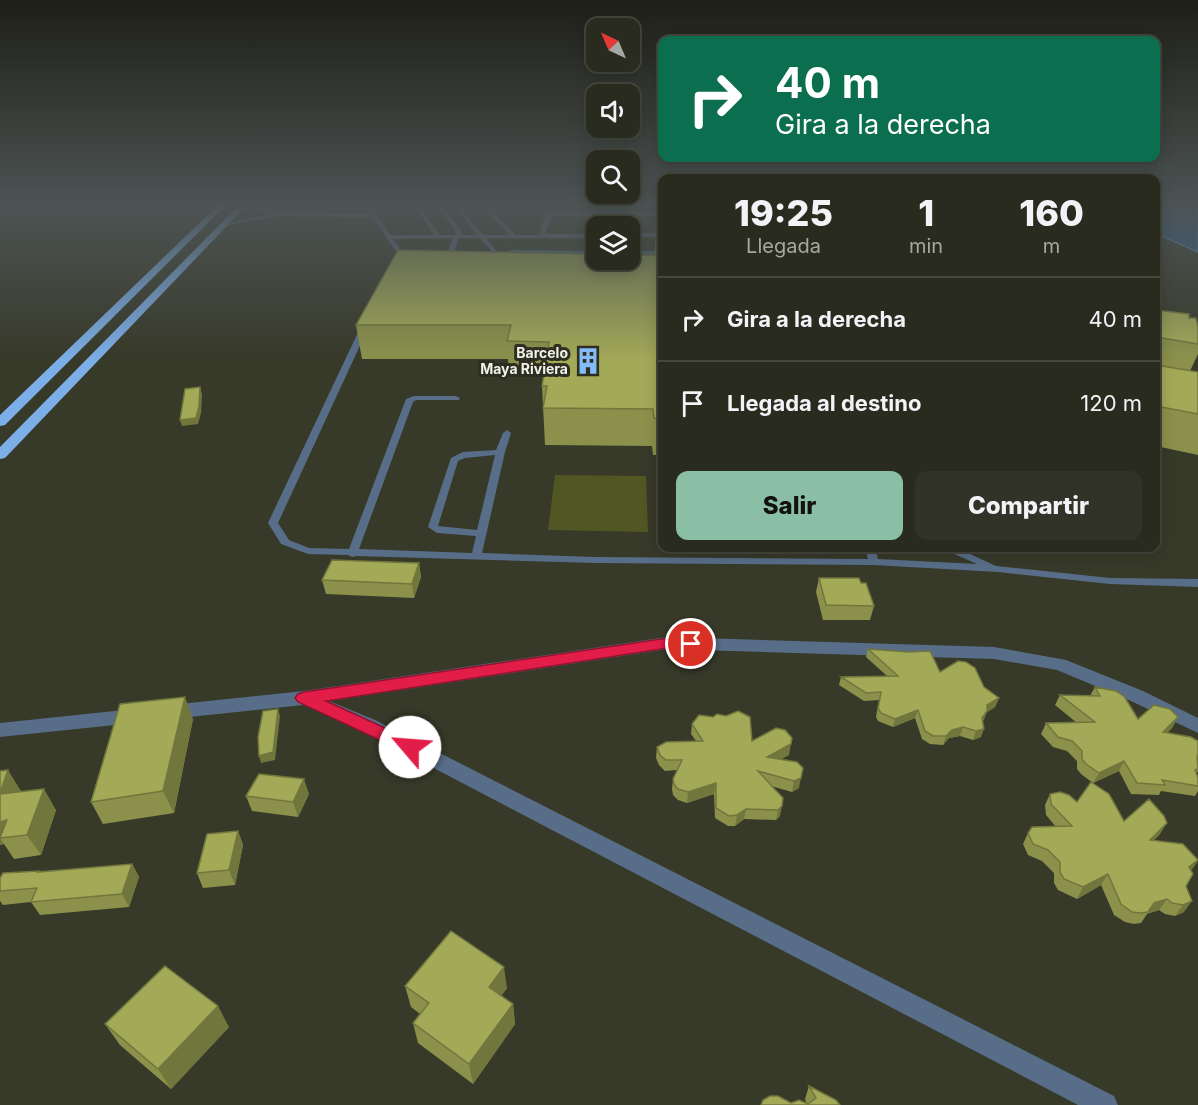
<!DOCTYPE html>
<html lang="es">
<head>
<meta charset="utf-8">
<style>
  :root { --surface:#292b1f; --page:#313328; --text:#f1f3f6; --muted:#a5a7a4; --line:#45473d; --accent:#8abfa5 }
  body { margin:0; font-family:Inter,sans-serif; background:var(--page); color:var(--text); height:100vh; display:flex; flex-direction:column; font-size:22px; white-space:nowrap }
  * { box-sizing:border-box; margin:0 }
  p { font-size:20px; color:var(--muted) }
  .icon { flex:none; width:33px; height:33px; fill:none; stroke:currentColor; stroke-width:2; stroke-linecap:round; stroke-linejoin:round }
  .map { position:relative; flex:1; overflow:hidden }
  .sheet { position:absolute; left:658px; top:174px; width:502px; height:378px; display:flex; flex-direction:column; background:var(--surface); border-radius:12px; box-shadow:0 3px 15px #0003,0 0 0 2px var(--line) }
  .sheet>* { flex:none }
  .guide { position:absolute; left:658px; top:36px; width:502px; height:126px; border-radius:12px; box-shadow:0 3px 15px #0003,0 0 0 2px var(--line); background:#0b6e4f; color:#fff; overflow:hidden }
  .needle { width:39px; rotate:316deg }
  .buttons { position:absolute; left:586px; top:18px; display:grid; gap:12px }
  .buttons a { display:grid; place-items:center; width:54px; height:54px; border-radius:12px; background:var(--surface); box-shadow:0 3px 15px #0003,0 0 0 2px var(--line); font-size:30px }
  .pin { position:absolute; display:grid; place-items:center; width:51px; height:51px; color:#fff; margin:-26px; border:3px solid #fff; border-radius:50%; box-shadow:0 2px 6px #0007 }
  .me { position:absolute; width:66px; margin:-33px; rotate:297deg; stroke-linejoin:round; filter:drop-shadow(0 0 4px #0008) }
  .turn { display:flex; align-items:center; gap:21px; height:126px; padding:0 18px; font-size:27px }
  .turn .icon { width:78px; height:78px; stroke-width:2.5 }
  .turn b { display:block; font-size:42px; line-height:51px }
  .eta { display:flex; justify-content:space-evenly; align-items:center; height:102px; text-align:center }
  .eta b { font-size:36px; font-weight:800; line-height:42px }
  .primary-button { display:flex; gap:12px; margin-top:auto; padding:12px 18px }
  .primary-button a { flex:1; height:69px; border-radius:12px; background:var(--accent); color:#111; font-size:24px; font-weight:800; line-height:69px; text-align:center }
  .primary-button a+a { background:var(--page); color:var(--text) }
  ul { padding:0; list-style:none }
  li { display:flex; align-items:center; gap:18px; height:84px; padding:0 18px; border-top:2px solid var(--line) }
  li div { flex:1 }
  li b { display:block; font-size:22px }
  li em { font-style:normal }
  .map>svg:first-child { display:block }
</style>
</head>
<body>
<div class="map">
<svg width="1198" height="1105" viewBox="0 0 1198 1105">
  <rect width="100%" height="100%" fill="#373929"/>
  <path fill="#525622" d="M555,475l91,1 2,56 -100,-2z"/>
  <path fill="#2b6098" stroke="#668cb0" stroke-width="1.5" d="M1157,206h41v46l-41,-18z"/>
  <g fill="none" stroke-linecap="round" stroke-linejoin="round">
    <path fill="#586e88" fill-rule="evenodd" d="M0,206h6l-6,2z
      M244,206h8l22,6 -3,2z
      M365,206h5l21,29h43l-19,-29h4l21,29h15l1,-3 -18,-26h4l20,26 -1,3h16l-22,-29h4l24,29h26l-27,-29h5l29,29h23l6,-20 6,-3h112v4h-111l-7,18h52v4h-111l11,14 -3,2 -14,-16h-21l-5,14 -3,2 -3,-2 5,-14 -60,1 13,18 -4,7 -2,1 -3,-2 3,-6 -27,-39 -93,-2 -56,10 -3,-2 59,-12 91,2z
      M630,233h33v4h-33z
      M511,250l86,1v4l-88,-2 -1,-1z
      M630,251h33v4h-33z
      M362,324l7,2 -91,197 11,17 20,8 40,1 57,-150 8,-3h42l4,2 -1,2h-43l-3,2 -54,147 113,4 4,-17 -39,-3 -9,-6 23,-69 12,-6 33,-2 7,-17 4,-3 4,3 -6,19 -23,101 113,4 273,2 -3,-11h10l3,11 99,5 -32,-14 -1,-2h13l39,18 114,12 88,1v8l-88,-3 -112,-12 -124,-7 -279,-2 -239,-7 -4,1 -4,-2 -40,-1 -27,-10 -13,-21zM495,455l-18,75 -39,-4 20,-65 7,-3z"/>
    <path fill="#586e88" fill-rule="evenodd" d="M667,637l327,10 72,13 77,31 55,27v15l-67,-32 -74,-31 -63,-11 -327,-10 -338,52 46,19 739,376 4,9h-40l-717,-375 -58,-25 -133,14 -6,-2 -3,-5 3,-5 6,-2 134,-14z
      M134,709l7,2 2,5 -2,5 -7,2 -134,14v-14z"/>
    <path fill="#7caee8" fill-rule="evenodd" d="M217,206h8l-220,219 -5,1v-11z
      M238,206h8l-241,252 -5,1v-12z"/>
  </g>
  <path fill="#8b914b" d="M656,230h7v225h-10l-1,-9 -107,-1 -3,-59 2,-10 -35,-1 -1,-16h-146l-6,-34 299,-70z
    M1156,310l33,8 9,9v27l-8,17 8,1v83l-42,-9z
    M419,563l2,14 -7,21 -88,-4 -4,-14z
    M819,578l42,5 13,23 -4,14h-47l-7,-28z
    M868,649l116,38 15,11 -4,9 -8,5 -4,9 -2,16 -8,3 -13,-4 -11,2 -6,7 -13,-1 -8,-5 -7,-21 -22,9 -15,-6 -2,-4 3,-17 -15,1 -25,-16 2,-8 46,-1 -21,-19z
    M1095,687l43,32 40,-2 -6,11 -5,5 31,8v30l-2,3 2,4v13l-3,5 -34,-5 -2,4 -28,-1 -12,-23 -26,12 -12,-9 -4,-5v-8l-10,-10 -14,-4 -12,-13 5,-11h31l-22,-18 5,-10 30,1z
    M193,719l-19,94 -71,11 -12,-22z
    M692,724l60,17 37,14 -8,4 18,29 -7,4 -21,-6 9,30 -4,4 -32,-1 -9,7h-7l-13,-8 -1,-24 -27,9 -9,-3 -5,-5 -1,-6 1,-10 4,-9 -12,1 -6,-6 -3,-7 1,-11 39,-6 -5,-7z
    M0,771l21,20v1l35,18 -15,45 -27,4 -10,-15 -4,1z
    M309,794l-11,23 -46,-6 -6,-15z
    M1050,794l27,8 47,19 36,13 -7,7 38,29 -5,16 -2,26 -9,4 -10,-2 -6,-4 -12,4 -6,9 -7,1 -9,-2 -11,-7 -13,-30 -24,14 -19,-9 -4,-7v-10l-12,-12 -14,-6 -5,-11 5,-11 28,-6 -10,-12 -1,-10z
    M238,831l5,14 -8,40 -32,3 -6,-15z
    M132,864l7,13 -10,30 -89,8 -9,-13 -28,3 -3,-4v-23l39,-7 1,1z
    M405,986l102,2 -6,8 12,8 2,20 -42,60 -55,-41 -5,-20 7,-9 -9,-7z
    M105,1024l124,3 -58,62 -51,-44z
    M809,1086l31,19 -49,-2 16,1 -2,-5z"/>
  <path fill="#71763d" d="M200,387l2,7 -1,19 -3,11 -16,2 -2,-6z
    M419,563l2,14 -7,21 -2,-14z
    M185,697l8,22 -19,94 -11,-22z
    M999,698l-4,9 -8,5 -3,7 -5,7 8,-21z
    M278,709l2,7 -5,44 -14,3 -2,-7z
    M918,710l-3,8 -22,9 2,-8z
    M1178,717l-6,11 -15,14 6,-10z
    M963,727l-3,9 -11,2 -6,7 3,-9 6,-6z
    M984,729l-3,8 -8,3 3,-9z
    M791,744l-2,11 -23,12 1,-10z
    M1124,761l-5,10 -26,12 6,-10z
    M8,770l13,21 -8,24 -13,-20z
    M801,778l-2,10 -7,4 2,-11z
    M304,779l5,15 -11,23 -5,-15z
    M716,783l-2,11 -27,9 1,-11z
    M44,789l12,21 -15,45 -14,-20z
    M782,806l-2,10 -4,4 2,-10z
    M746,809l-2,10 -9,7 2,-11z
    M7,820l-7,18 4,6 -4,1v-23z
    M1167,823l-7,11 -17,17 7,-11z
    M238,831l5,14 -8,40 -6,-15z
    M1198,861l-7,10 -2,-4z
    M132,864l7,13 -10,30 -7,-13z
    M1108,874l-7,11 -24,14 6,-12z
    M1167,899l-8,11 -12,4 7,-11z
    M1192,901l-8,11 -9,4 8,-11z
    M504,967l3,21 -15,20 -3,-21z
    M513,1004l2,20 -42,60 -4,-20z
    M218,1006l11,21 -58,62 -13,-20z"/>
  <path fill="#a2a957" stroke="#71763d" stroke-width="1.5" d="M656,230h7v17h-6z
    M398,250l199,4v6h33v-5h33v163h-9l-1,-9 -110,-1 4,-22h-5l7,-44 -42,-1 4,-16h-155z
    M1156,310l33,4v4h7l2,9v17l-42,-7z
    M1156,365l42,7v42l-42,-8z
    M200,387l-1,19 -3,12 -16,2 5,-31z
    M332,560l87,3 -7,21 -90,-4z
    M819,578h40l2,5h5l8,23 -48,-1z
    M868,649l41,3 21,-1 10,21 18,-11 8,1 9,6 9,19 15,11 -12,7v6l-5,7 2,11 -8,2 -13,-4 -11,3 -6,6h-13l-8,-5 -7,-21 -23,9 -14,-6 -3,-5 3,-16 -15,1 -25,-16 57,-1z
    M1095,687l21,4 8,5 14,23 16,-14 16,4 8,8 -15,15 28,5 7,4v14l-1,1 1,13 -3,1 3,8v8l-36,-6 3,5 -28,-2 -13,-22 -25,12 -13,-9 -4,-5v-8l-10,-10 -14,-4 -12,-14 49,-1 -35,-27 40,1z
    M185,697l-22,94 -72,11 29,-98z
    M278,709l-5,43 -14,4 -1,-19 5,-26z
    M738,711l12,6 2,24 24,-13 9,2 7,8 -1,6 -24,13 30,5 6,6 -2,10 -7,3 -36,-10 25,27 -1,8 -4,4 -32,-1 -9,6 -8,1 -13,-8v-25l-28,9 -10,-3 -4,-5 -1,-5 9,-19h-16l-6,-5 -3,-8 9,-5 37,-1 -11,-17 7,-9 14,2 4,-3 9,2z
    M8,770l-8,23v-22z
    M259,774l45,5 -11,23 -47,-6z
    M1091,782l18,12 15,27 25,-22 15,17 3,7 -17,17 33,4 15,16 -9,7 4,7 -7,12 6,15 -9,4 -11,-2 -5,-4 -13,4 -6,9 -7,1 -9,-1 -11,-8 -13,-30 -25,13 -19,-8 -4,-7v-10l-12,-12 -15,-6 -5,-11 4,-6 40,-1 -21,-22 -1,-10 10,-2 9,3 8,7z
    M44,789l-17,46 -27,3 7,-18 -7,2v-28z
    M238,831l-9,39 -32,3 10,-39z
    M132,864l-10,30 -91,8 6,-14 -37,3v-13l3,-5 36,-2 -1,1z
    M451,931l53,36 -15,20 24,17 -44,60 -56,-41 16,-20 -24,-17z
    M165,966l53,40 -60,63 -53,-45z
    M809,1086l27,14 4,5h-79l2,-5 7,-4h8l13,7 8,-3 9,4 8,-6z"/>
  <linearGradient id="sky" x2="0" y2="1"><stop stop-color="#1e1f17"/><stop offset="0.57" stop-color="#4d5454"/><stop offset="1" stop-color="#4d5454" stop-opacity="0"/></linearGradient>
  <rect width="1198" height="360" fill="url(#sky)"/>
  <path fill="#e11d48" stroke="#92132f" stroke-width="1.5" d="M668,638l28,2 2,4 -2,3 -28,1 -342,53 90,41 3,5 -3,5 -6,2 -112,-52 -3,-4 3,-4 6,-2z"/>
  <defs>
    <symbol id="building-bare" viewBox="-9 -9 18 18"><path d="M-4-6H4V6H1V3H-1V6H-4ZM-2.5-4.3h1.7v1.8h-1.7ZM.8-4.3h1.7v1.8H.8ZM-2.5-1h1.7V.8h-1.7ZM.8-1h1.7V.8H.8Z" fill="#84bcfb" stroke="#2d2e1f" stroke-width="2.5" paint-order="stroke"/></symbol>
  </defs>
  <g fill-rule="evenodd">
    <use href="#building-bare" x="569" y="342" width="38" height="38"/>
  </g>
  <g text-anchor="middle" stroke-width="6" stroke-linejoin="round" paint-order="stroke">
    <g font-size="14" font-weight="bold" fill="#f0f1e8" stroke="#2d2e1f" text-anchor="end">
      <text x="568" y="358">Barcelo<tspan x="568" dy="16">Maya Riviera</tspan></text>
    </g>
  </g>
</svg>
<div class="buttons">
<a><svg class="needle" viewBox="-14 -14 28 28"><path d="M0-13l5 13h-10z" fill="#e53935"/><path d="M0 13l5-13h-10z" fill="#a5a7a4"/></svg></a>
<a><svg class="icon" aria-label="sound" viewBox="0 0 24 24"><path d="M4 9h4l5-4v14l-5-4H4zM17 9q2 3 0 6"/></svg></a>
<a><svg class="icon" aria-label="search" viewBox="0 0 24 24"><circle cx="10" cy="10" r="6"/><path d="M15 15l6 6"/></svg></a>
<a><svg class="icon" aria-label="layers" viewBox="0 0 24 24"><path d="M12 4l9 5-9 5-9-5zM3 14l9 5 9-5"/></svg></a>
</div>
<div class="pin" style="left:691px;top:644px;background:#d93025"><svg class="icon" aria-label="arrive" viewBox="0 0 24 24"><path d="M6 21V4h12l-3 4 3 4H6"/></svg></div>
<svg class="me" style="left:410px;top:747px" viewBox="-20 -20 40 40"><circle r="19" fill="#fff"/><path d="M0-13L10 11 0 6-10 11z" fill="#e11d48"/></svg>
<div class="guide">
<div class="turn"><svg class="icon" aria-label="right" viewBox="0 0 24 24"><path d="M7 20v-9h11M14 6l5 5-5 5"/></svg><div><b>40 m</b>Gira a la derecha</div></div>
</div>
<section class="sheet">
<div class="eta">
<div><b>19:25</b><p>Llegada</p></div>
<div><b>1</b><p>min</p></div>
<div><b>160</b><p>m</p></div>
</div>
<ul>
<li><svg class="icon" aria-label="right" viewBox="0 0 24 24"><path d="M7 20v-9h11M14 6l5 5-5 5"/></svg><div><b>Gira a la derecha</b></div><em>40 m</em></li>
<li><svg class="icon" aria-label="arrive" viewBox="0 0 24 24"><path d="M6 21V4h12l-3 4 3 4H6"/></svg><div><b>Llegada al destino</b></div><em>120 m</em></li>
</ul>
<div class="primary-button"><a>Salir</a><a>Compartir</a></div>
</section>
</div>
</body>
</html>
